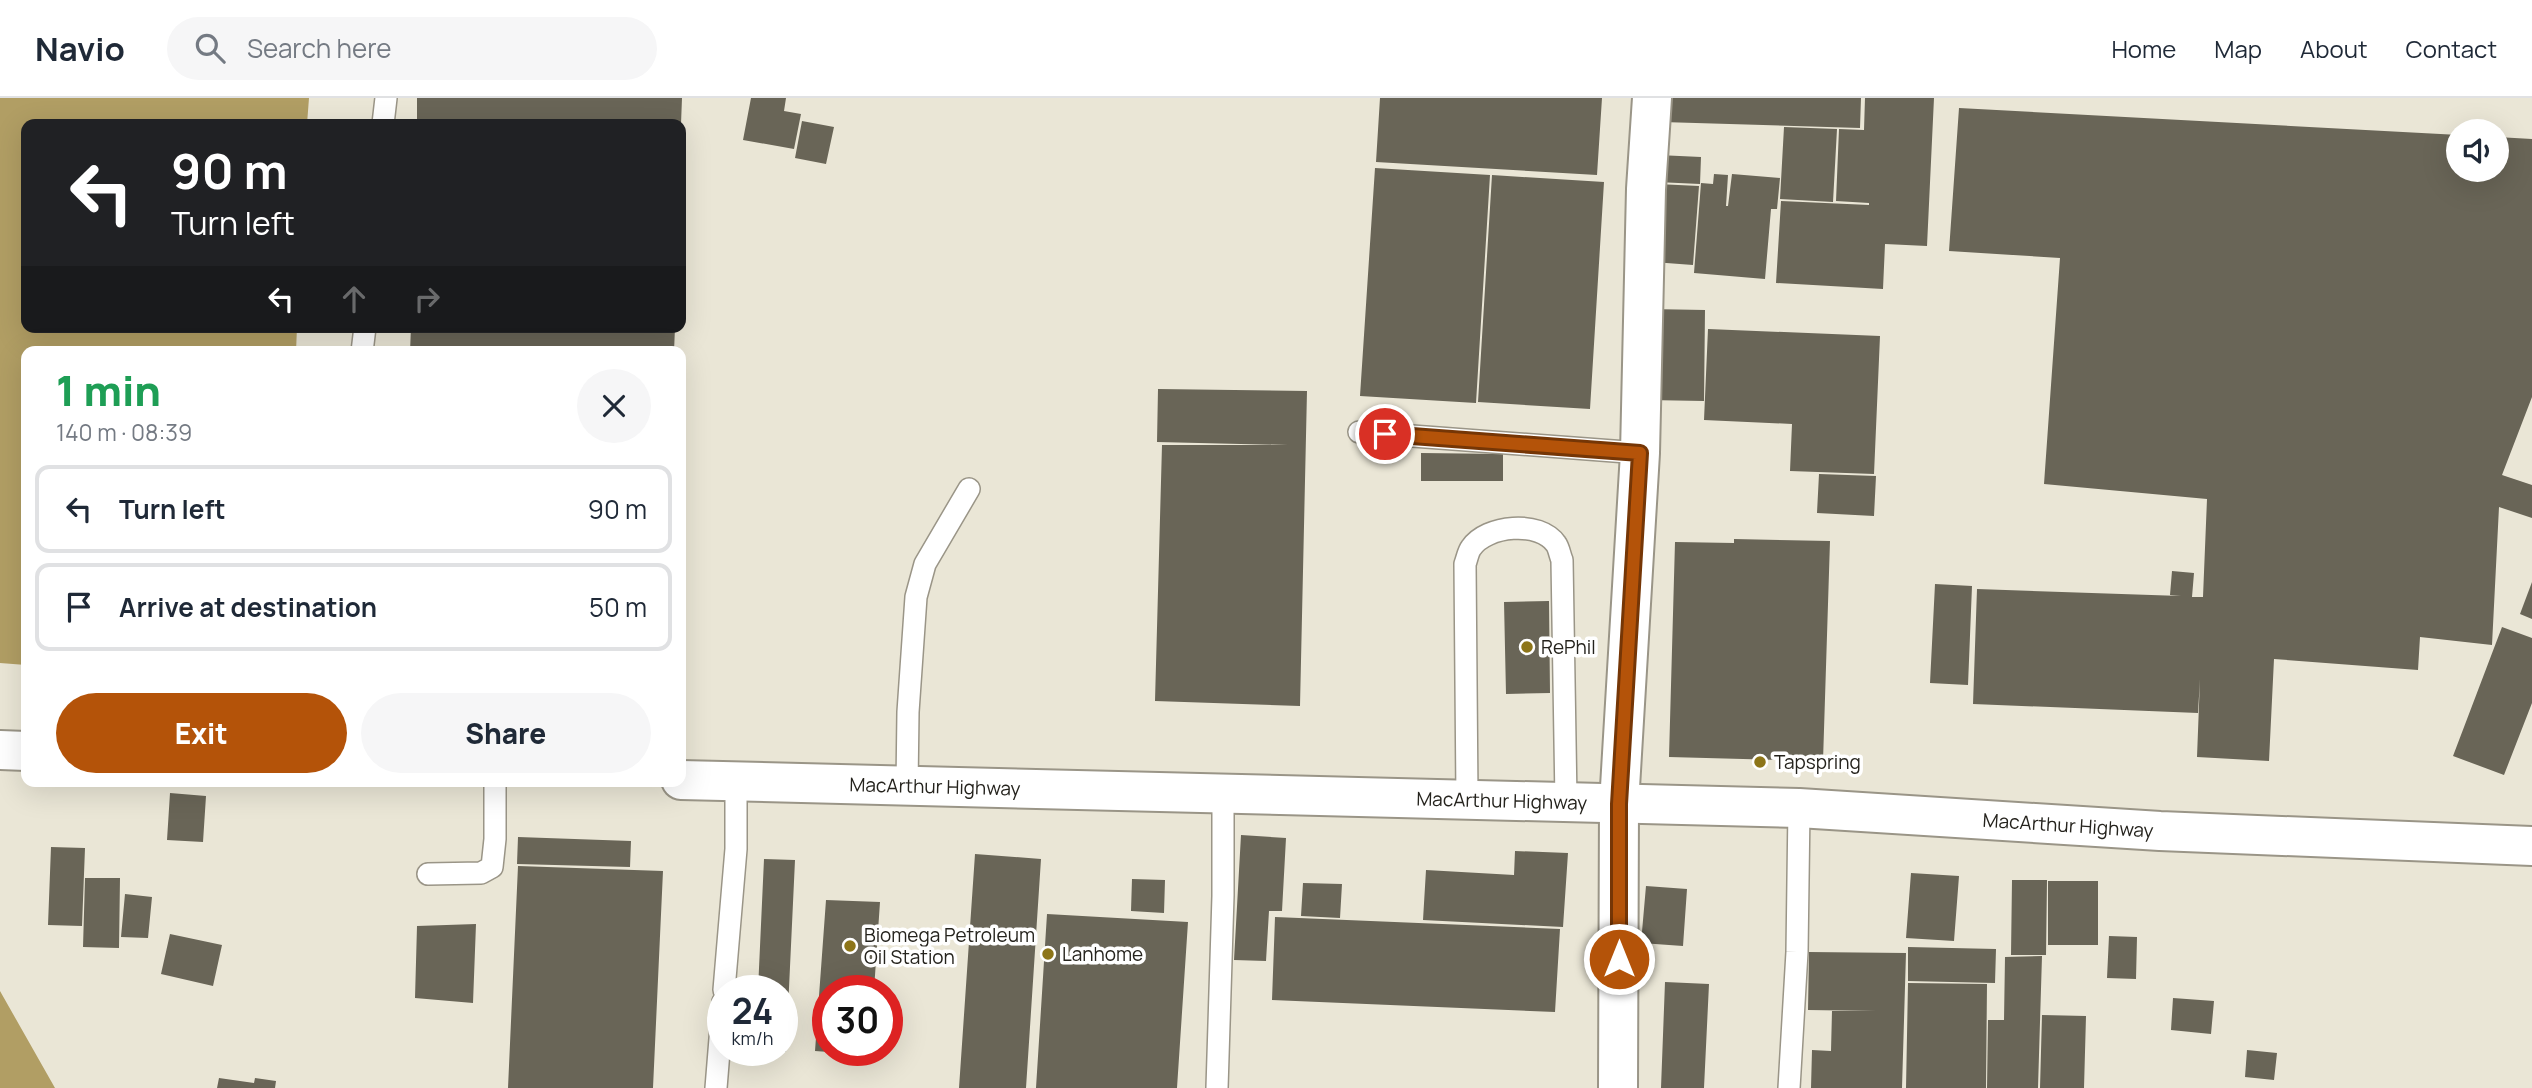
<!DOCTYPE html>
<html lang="en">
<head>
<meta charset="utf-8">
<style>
  :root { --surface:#fff; --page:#f6f6f7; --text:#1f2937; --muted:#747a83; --line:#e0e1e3; --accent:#b45309 }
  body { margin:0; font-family:Manrope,sans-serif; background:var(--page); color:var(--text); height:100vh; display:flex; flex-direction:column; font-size:26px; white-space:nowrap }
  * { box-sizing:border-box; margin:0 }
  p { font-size:23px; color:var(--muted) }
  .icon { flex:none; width:38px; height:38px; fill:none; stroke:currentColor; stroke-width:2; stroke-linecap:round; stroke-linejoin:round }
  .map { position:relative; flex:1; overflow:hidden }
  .panel { position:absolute; left:21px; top:248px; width:665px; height:441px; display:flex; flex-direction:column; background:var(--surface); border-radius:14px; box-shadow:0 7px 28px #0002 }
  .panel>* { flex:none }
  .hud { position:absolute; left:21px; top:21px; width:665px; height:214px; border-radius:14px; box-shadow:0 7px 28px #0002; background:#202124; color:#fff; overflow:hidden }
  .fabs { position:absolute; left:2446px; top:21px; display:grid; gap:14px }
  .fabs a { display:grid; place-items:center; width:63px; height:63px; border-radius:50%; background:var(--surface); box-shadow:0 7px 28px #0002; font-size:35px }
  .speed { position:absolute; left:707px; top:877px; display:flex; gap:14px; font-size:35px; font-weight:700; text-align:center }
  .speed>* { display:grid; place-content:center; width:91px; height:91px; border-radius:50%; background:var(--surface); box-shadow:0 7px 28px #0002; line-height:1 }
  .speed small { font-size:18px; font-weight:400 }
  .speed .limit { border:10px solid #d22; background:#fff; color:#111 }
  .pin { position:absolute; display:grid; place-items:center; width:60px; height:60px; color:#fff; margin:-30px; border:4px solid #fff; border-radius:50%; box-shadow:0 2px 7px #0007 }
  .me { position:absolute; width:77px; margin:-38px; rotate:0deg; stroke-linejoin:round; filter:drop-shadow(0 0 5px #0008) }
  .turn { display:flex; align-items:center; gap:24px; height:147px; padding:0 35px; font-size:32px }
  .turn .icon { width:91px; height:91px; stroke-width:2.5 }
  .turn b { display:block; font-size:49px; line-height:60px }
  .lanes { display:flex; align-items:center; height:66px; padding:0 35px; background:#0003; justify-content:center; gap:35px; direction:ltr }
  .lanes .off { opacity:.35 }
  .round { display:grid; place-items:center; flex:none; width:74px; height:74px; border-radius:37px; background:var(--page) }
  .head { display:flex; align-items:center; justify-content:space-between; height:119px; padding:0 35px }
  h1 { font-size:42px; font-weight:800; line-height:52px; color:#1e9e55 }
  .action { display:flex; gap:14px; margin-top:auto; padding:14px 35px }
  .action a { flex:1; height:80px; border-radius:42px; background:var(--accent); color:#fff; font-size:28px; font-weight:800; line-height:80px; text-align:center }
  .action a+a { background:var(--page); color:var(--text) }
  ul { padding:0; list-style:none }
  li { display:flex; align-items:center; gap:21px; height:88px; margin:0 14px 10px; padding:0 21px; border:4px solid var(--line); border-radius:14px }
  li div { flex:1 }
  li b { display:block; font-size:26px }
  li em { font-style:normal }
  header { display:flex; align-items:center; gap:42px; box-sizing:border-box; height:98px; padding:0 35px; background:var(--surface); border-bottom:2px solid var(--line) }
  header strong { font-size:33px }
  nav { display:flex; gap:38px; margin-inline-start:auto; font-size:24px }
  .search { width:490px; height:63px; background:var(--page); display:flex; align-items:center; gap:18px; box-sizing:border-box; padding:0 24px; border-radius:38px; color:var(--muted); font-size:26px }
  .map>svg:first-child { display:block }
</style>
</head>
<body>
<header>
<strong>Navio</strong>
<div class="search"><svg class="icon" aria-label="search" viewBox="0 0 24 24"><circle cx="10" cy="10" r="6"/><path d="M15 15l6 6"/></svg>Search here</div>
<nav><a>Home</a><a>Map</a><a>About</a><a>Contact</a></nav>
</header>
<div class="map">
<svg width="2532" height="990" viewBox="0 0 2532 990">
  <rect width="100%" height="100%" fill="#eae6d6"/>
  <path fill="#b19e64" d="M0,0h309l-2,26h-281v203h271l-1,25h-270v313l-26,-2z
    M0,893l55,97h-55z"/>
  <path fill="#696557" d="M417,0h265l-1,26h-264z
    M751,0h35l-2,13 17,3 -7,35 -51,-9z
    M1380,0h222l-5,77 -221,-13z
    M1663,0h198l-1,30 -198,-6z
    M1865,0h69l-7,148 -42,-2 -2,45 -107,-6 5,-82 88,4v-2l-33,-2 3,-72 25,1z
    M1959,10l500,27v35h38v-33l35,2v258l-30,78 30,10v33l-33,-11 -7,138 -72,-8 -2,33 -144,-11 -5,102 -72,-4 3,-78 -2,34 -225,-9 4,-115 204,7 -11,-1 2,-24 22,2 -2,24h11l4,-98 -163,-15 16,-226 -111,-7z
    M802,23l32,6 -8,37 -31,-6z
    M1784,29l53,2 -4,73 -53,-3z
    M1658,57l43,2 -1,27 -43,-2z
    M1375,70l115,7 -14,228 -116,-7z
    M1714,76l14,1 -2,31h2l4,-32 48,4 -3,31h-6l-6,70 -71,-6 7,-90 12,1z
    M1492,77l112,7 -14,227 -112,-7z
    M1657,86l42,2 -6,79 -40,-3z
    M1649,211l56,1 -1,91 -56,-1z
    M411,229h264l-1,25h-264z
    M1708,231l172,7 -6,138 -84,-3 2,-47 -88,-4z
    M1158,291l149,2 -7,315 -145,-5 7,-256h126l-131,-3z
    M1421,355l82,1v27h-82z
    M1819,376l57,2 -2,40 -57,-3z
    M1734,441l96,2 -7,220 -154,-4 6,-215 59,1z
    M2532,484v37l-12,-5z
    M1935,486l37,2 -4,99 -38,-2z
    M1549,503l1,92 -44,1 -2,-92z
    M2502,529l30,11v65l-28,72 -51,-19z
    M170,695l36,3 -3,46 -36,-2z
    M1241,737l45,3 -4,73h-13l-3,50 -32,-1z
    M518,739l113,4 -1,26 -113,-3z
    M51,749l34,1 -3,78 -34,-1z
    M1515,753l53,2 -5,74 -140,-7 3,-50 88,5z
    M975,756l66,5 -15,229h-67z
    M764,761l31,1 -9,192 -4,-1v-61h-24z
    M518,768l145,5 -10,217h-145z
    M1911,775l48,3 -5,65 -48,-3z
    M85,780h35l-1,70 -36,-1z
    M1132,781l33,1 -1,33 -33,-2z
    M2012,782h35l-1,75h-35z
    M2048,783h50v64h-50z
    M1303,785l39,1 -2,34 -39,-2z
    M1646,788l41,3 -4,57 -42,-3z
    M125,796l27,3 -4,41 -27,-1z
    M826,802l54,2 -6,88h-46v60h42v5l-55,-4z
    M1047,816l141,8 -11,166h-141z
    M1275,819l285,12 -5,83 -283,-12z
    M476,826l-3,79 -58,-5 2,-72z
    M170,836l52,11 -9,41 -52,-12z
    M2109,838l28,1 -1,42 -29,-1z
    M1908,849l88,2 -1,34 -87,-2z
    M1809,854l97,1 -4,135h-91l1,-38 19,1 1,-40h44l-68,-1z
    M2042,858l-4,132h-51l1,-68h16l1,-63z
    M1665,884l44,2 -5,104h-43z
    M1908,885l79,1 -1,104h-80z
    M2173,900l41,3 -3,33 -40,-4z
    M2042,917l44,1 -2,72h-44z
    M2247,952l30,3 -3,27 -29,-3z
    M219,980l35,5 1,-5 21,3 -1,7h-58z"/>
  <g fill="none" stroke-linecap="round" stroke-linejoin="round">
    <defs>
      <path id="service" d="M383,26l3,-26
        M362,254l3,-25
        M1359,334l281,21
        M907,688l1,-74 8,-115 9,-33 44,-75
        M1467,700l-2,-234c2,-5 3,-12 6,-16 15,-23 69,-28 85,-4 3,4 4,12 6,16l4,241
        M428,776l53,-1 11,-6 3,-28v-57
        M724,892l12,-141v-67
        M716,990l7,-86
        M1217,990l6,-192v-101
        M1789,990l8,-136 2,-144"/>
      <path id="minor" d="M1618,990l1,-284 21,-351 6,-264 6,-91"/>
      <g id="trunk">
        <path d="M0,652l26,1"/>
        <path id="s1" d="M681,682l1118,28 361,23 372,15"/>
      </g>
    </defs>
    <use href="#service" stroke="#9a9587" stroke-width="24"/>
    <use href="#minor" stroke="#9a9587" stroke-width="42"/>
    <use href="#trunk" stroke="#9a9587" stroke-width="42"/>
    <use href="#service" stroke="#fff" stroke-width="21"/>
    <use href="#minor" stroke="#fff" stroke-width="38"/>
    <use href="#trunk" stroke="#fff" stroke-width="38"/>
  </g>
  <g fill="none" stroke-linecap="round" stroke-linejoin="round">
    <defs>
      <path id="route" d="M1385,336l255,19 -21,351v155"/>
    </defs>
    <use href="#route" stroke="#753606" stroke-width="18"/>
    <use href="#route" stroke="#b45309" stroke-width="12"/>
  </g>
  <g fill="#8d7519" stroke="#fff" stroke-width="2.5">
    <circle cx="1527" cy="549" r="7"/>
    <circle cx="1760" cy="664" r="7"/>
    <circle cx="850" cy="848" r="7"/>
    <circle cx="1048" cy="856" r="7"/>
  </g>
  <g text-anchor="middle" stroke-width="7" stroke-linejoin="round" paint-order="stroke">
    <g font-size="19" fill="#25231d" stroke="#fff" text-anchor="start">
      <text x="1541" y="556">RePhil</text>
      <text x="1774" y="671">Tapspring</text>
      <text x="864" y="844">Biomega Petroleum<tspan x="864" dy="22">Oil Station</tspan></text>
      <text x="1062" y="863">Lanhome</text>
    </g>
    <g font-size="19" fill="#25231d" stroke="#fff">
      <text dy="7" stroke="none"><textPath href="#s1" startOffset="254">MacArthur Highway</textPath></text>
      <text dy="7" stroke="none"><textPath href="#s1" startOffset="821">MacArthur Highway</textPath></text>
      <text dy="7" stroke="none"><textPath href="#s1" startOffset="1388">MacArthur Highway</textPath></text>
    </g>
  </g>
</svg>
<div class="fabs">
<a><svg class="icon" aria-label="sound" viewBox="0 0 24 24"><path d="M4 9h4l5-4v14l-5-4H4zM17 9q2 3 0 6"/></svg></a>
</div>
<div class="speed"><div>24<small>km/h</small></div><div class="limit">30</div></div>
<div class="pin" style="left:1385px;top:336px;background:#d93025"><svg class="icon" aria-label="arrive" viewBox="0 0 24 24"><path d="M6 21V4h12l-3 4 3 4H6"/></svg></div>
<svg class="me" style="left:1619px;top:861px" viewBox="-20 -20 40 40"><circle r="17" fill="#b45309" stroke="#fff" stroke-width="3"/><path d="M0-11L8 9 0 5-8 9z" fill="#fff"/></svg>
<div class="hud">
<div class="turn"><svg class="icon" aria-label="left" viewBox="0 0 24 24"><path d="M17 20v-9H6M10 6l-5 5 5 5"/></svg><div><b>90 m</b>Turn left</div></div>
<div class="lanes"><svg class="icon" aria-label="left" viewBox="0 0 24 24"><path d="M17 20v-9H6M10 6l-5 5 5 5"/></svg><svg class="icon off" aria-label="ahead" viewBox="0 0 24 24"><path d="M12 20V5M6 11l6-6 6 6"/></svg><svg class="icon off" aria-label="right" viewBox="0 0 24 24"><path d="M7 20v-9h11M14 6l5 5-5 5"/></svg></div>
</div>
<section class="panel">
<div class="head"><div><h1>1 min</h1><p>140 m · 08:39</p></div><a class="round"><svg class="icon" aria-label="close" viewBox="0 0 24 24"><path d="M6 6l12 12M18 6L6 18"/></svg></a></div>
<ul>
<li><svg class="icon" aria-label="left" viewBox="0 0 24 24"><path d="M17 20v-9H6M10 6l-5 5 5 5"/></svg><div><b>Turn left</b></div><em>90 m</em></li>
<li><svg class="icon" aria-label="arrive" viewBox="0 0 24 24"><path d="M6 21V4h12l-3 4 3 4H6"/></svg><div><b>Arrive at destination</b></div><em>50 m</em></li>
</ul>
<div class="action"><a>Exit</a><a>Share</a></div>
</section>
</div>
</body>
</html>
